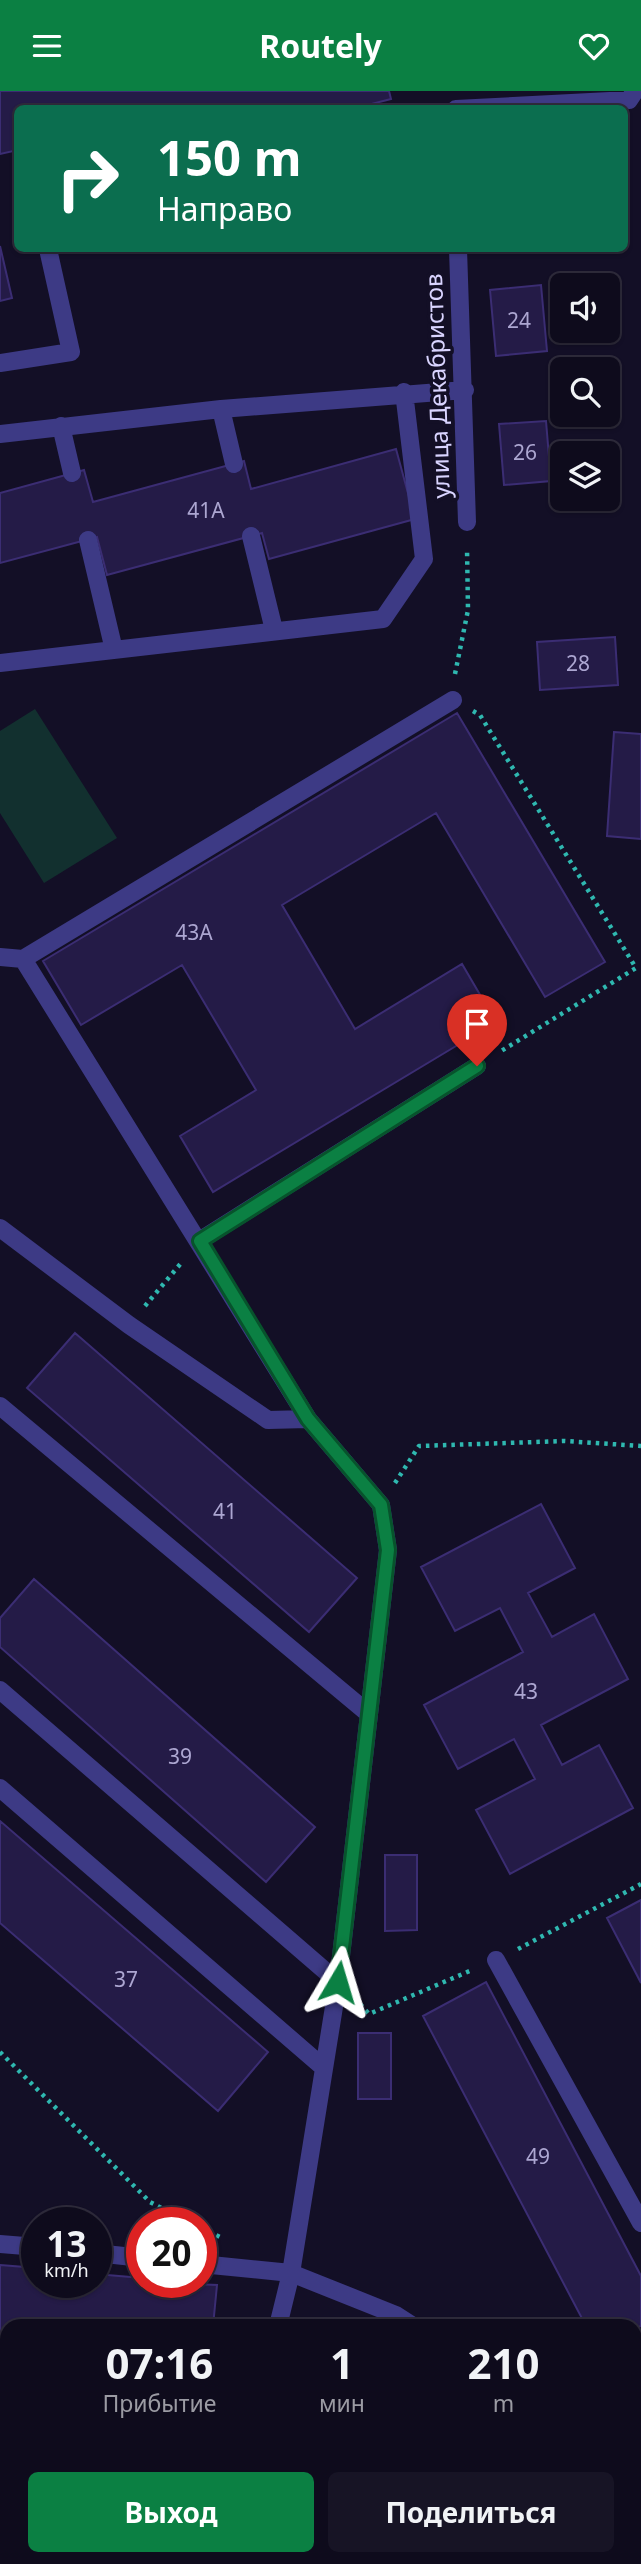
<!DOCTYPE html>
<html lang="ru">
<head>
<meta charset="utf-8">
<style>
  :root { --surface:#0e0b1c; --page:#171425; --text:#f1f3f6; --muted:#9b9ba3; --line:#2e2b3b; --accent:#0b8043 }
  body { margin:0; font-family:"Noto Sans",sans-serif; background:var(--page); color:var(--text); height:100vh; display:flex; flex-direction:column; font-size:26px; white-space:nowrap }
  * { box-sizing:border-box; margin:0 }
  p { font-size:23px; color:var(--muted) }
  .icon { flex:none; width:38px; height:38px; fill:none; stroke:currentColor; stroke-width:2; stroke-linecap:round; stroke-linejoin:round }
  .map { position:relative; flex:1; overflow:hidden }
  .side { position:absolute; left:0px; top:2228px; width:642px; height:247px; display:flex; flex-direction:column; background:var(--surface); border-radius:21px 21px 0 0; box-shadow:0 2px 5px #0004,0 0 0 2px var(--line) }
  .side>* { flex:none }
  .top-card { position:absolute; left:14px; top:14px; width:614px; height:147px; border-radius:10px; box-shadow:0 2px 5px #0004,0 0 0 2px var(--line); background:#0b6e4f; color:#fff; overflow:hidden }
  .controls { position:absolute; left:550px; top:182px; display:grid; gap:14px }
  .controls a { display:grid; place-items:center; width:70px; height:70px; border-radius:10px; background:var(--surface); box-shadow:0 2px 5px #0004,0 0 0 2px var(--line); font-size:35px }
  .speed { position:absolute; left:21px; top:2116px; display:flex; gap:14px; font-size:35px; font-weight:700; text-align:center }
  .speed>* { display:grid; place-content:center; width:91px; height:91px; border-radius:50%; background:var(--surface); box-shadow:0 2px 5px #0004,0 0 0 2px var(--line); line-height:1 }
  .speed small { font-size:18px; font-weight:400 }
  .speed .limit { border:10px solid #d22; background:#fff; color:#111 }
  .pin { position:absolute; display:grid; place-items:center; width:60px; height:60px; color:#fff; margin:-72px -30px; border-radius:50% 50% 50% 0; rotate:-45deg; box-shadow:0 0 7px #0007 }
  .pin .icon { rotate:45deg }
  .me { position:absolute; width:77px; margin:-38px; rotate:7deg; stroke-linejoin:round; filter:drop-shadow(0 0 5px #0008) }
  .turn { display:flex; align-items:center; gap:24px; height:147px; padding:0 28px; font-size:32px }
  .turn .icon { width:91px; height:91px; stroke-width:2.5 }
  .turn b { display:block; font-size:49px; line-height:60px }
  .eta { display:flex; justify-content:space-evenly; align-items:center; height:119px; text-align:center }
  .eta b { font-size:42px; font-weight:700; line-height:49px }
  .cta { display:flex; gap:14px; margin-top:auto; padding:14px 28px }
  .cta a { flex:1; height:80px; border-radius:10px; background:var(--accent); color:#fff; font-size:28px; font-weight:700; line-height:80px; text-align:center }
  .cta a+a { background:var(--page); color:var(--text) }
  header { display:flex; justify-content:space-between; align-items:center; height:91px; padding:0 28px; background:var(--accent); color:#fff; font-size:32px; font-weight:700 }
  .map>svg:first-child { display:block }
</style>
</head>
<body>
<header><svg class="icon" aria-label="menu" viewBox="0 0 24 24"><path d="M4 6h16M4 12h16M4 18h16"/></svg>Routely<svg class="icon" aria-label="heart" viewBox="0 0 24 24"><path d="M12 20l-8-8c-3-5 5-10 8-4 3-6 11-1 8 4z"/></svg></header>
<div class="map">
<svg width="641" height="2473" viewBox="0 0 641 2473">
  <rect width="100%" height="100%" fill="#130f26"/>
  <path fill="#12302f" d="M35,618l82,129 -73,45 -44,-70v-82z"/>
  <path fill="#241b47" stroke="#3b2d73" stroke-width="2" d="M0,0h389l2,8 -39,10h-334v41l-18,4z
    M0,155l12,52 -12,3z
    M541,194l6,66 -51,5 -6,-66z
    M546,330l5,60 -47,4 -5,-61z
    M396,358l19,70 -146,40 -7,-26 -155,42 -10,-38 -97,26v-70l84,-23 9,32 151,-41 7,28z
    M615,546l3,48 -78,5 -3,-48z
    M457,622l148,249 -60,35 -109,-184 -154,92 73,124 107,-65 34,58 -283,170 -33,-56 76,-46 -74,-125 -101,60 -38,-64z
    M614,641l27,2v105l-34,-3z
    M75,1242l282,245 -48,54 -282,-244z
    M541,1413l34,64 -47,25 24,44 42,-23 34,65 -87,46 21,40 37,-20 34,63 -123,66 -34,-64 59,-31 -21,-40 -56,30 -34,-64 99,-53 -23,-44 -45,23 -34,-64z
    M34,1488l281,248 -49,55 -266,-235v-29z
    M0,1730l268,231 -50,59 -218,-188z
    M385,1764h32v75l-32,1z
    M641,1809v83l-34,-65z
    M486,1891l155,294v50l-6,3v-3h-49l-163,-310z
    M358,1942h33v66h-33z
    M0,2174l37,3v14h59v-8l46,4v4l75,3 -4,41h-206v47l-7,-1z
    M393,2468h92l-3,5h-80z
    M532,2468h35l9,5h-47z"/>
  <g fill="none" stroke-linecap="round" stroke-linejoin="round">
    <path stroke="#2fb8b0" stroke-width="4.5" stroke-dasharray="3.5 5" stroke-linecap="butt" d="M455,583l13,-64 -1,-62
      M473,620l7,4 156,253 -138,85
      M145,1215l37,-44
      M395,1392l24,-37 146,-5 76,5
      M518,1858l123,-65
      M360,1913l9,10 103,-44
      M0,1961l150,150 40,21
      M201,2137l21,10
      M0,2324l7,1
      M311,2468l9,5"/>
    <path stroke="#3d3a85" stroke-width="18" d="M456,18l173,-9 6,-9
      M458,158l9,273
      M0,272l71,-11 -23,-103
      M221,318l13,55
      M61,335l11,47
      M0,343l221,-25 244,-19
      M251,445l23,94
      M88,449l26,110
      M0,572l383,-44 41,-60 -20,-167
      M0,866l23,2 430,-259
      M23,868l285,460
      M0,1137l129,97 139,95 40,-1 73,86 7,45 -50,432 -47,291 -13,53
      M199,1150l278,-175
      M0,1315l369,308
      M0,1599l338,292
      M0,1697l324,280
      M496,1869l145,263
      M0,2153l37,3
      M96,2162l46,5
      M201,2173l90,9 105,42 17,11
      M635,2302l6,-3
      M635,2377l6,4
      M225,2473l1,-5"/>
    <path stroke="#c25bff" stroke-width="18" d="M0,2395l7,2
      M15,2468l15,5
      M182,2468l10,5"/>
  </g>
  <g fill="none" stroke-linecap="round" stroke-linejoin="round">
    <defs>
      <path id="route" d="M338,1891l50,-432 -7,-45 -73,-86 -108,-178 277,-175"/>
    </defs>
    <use href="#route" stroke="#07532c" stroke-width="18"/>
    <use href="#route" stroke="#0b8043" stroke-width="12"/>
  </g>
  <g text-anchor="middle" stroke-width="7" stroke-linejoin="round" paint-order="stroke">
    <g font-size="21" fill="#aca6d1">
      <text x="519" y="237">24</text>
      <text x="525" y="369">26</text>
      <text x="206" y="427">41А</text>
      <text x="578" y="580">28</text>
      <text x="194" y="849">43А</text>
      <text x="225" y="1428">41</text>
      <text x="526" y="1608">43</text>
      <text x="180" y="1673">39</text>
      <text x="126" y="1896">37</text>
      <text x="538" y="2073">49</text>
    </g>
    <g font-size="24" fill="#d9d4ff" stroke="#130f26">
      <text transform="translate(438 295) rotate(-92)" y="8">улица Декабристов</text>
    </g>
  </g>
</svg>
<div class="controls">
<a><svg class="icon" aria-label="sound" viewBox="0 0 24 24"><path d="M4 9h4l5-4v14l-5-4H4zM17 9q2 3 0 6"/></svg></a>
<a><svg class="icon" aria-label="search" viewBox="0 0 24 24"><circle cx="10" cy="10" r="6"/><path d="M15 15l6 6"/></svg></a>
<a><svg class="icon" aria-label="layers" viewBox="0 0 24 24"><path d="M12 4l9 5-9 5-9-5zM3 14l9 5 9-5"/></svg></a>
</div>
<div class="speed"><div>13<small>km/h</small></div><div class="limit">20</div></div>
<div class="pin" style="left:477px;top:975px;background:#d93025"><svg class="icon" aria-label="arrive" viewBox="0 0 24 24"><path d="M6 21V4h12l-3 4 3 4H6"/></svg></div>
<svg class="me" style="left:338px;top:1891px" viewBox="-20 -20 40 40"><path d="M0-17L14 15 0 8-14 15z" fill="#0b8043" stroke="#fff" stroke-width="4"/></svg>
<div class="top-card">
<div class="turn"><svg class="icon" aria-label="right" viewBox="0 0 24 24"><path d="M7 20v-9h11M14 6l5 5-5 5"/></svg><div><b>150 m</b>Направо</div></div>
</div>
<section class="side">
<div class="eta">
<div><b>07:16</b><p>Прибытие</p></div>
<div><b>1</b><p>мин</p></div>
<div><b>210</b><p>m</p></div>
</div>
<div class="cta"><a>Выход</a><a>Поделиться</a></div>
</section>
</div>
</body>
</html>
